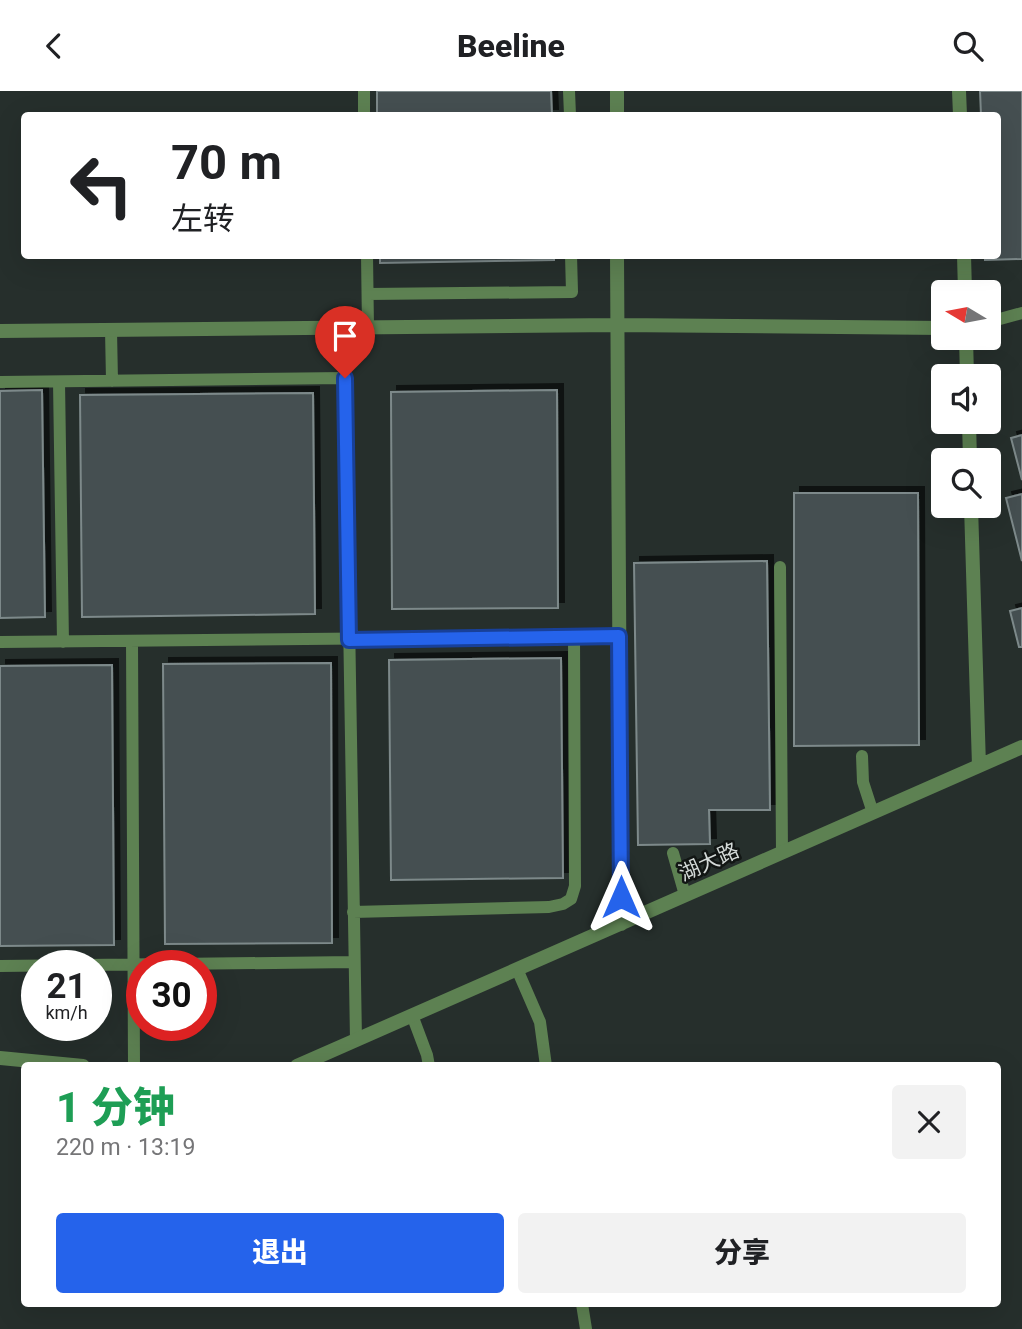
<!DOCTYPE html>
<html lang="zh">
<head>
<meta charset="utf-8">
<style>
  :root { --surface:#fff; --page:#f2f2f2; --text:#202124; --muted:#757577; --accent:#2563eb }
  body { margin:0; font-family:Roboto,"Noto Sans SC",sans-serif; background:var(--page); color:var(--text); height:100vh; display:flex; flex-direction:column; font-size:26px; white-space:nowrap }
  * { box-sizing:border-box; margin:0 }
  p { font-size:23px; color:var(--muted) }
  .icon { flex:none; width:38px; height:38px; fill:none; stroke:currentColor; stroke-width:2; stroke-linecap:round; stroke-linejoin:round }
  .map { position:relative; flex:1; overflow:hidden }
  .drawer { position:absolute; left:21px; top:971px; width:980px; height:245px; display:flex; flex-direction:column; background:var(--surface); border-radius:7px; box-shadow:0 7px 28px #0002 }
  .drawer>* { flex:none }
  .hud { position:absolute; left:21px; top:21px; width:980px; height:147px; border-radius:7px; box-shadow:0 7px 28px #0002; background:#fff; color:var(--text); overflow:hidden }
  .needle { width:46px; rotate:280deg }
  .controls { position:absolute; left:931px; top:189px; display:grid; gap:14px }
  .controls a { display:grid; place-items:center; width:70px; height:70px; border-radius:7px; background:var(--surface); box-shadow:0 7px 28px #0002; font-size:35px }
  .speed { position:absolute; left:21px; top:859px; display:flex; gap:14px; font-size:35px; font-weight:700; text-align:center }
  .speed>* { display:grid; place-content:center; width:91px; height:91px; border-radius:50%; background:var(--surface); box-shadow:0 7px 28px #0002; line-height:1 }
  .speed small { font-size:18px; font-weight:400 }
  .speed .limit { border:10px solid #d22; background:#fff; color:#111 }
  .pin { position:absolute; display:grid; place-items:center; width:60px; height:60px; color:#fff; margin:-72px -30px; border-radius:50% 50% 50% 0; rotate:-45deg; box-shadow:0 0 7px #0007 }
  .pin .icon { rotate:45deg }
  .me { position:absolute; width:77px; margin:-38px; rotate:0deg; stroke-linejoin:round; filter:drop-shadow(0 0 5px #0008) }
  .turn { display:flex; align-items:center; gap:24px; height:147px; padding:0 35px; font-size:32px }
  .turn .icon { width:91px; height:91px; stroke-width:2.5 }
  .turn b { display:block; font-size:49px; line-height:60px }
  .round { display:grid; place-items:center; flex:none; width:74px; height:74px; border-radius:7px; background:var(--page) }
  .headline { display:flex; align-items:center; justify-content:space-between; height:119px; padding:0 35px }
  h1 { font-size:42px; font-weight:800; line-height:52px; color:#1e9e55 }
  .action { display:flex; gap:14px; margin-top:auto; padding:14px 35px }
  .action a { flex:1; height:80px; border-radius:7px; background:var(--accent); color:#fff; font-size:28px; font-weight:800; line-height:80px; text-align:center }
  .action a+a { background:var(--page); color:var(--text) }
  header { display:flex; justify-content:space-between; align-items:center; height:91px; padding:0 35px; background:var(--surface); font-size:32px; font-weight:800 }
  .map>svg:first-child { display:block }
</style>
</head>
<body>
<header><svg class="icon" aria-label="back" viewBox="0 0 24 24"><path d="M15 5l-7 7 7 7"/></svg>Beeline<svg class="icon" aria-label="search" viewBox="0 0 24 24"><circle cx="10" cy="10" r="6"/><path d="M15 15l6 6"/></svg></header>
<div class="map">
<svg width="1022" height="1238" viewBox="0 0 1022 1238">
  <defs>
    <filter id="shadow"><feDropShadow dx="6" dy="-6" stdDeviation="0" flood-color="#0009"/></filter>
  </defs>
  <rect width="100%" height="100%" fill="#262f2c"/>
  <path fill="#455051" stroke="#7d898a" stroke-width="2" filter="url(#shadow)" d="M377,0h174l1,24h-175z
    M980,0h42v168l-37,1v-5h13v-140h-17z
    M380,164h174v5l-174,3z
    M42,299l3,227 -45,1v-227z
    M557,299l1,218 -166,1 -1,-217z
    M313,302l2,221 -233,3 -2,-222z
    M1022,344v45l-11,-42z
    M794,402h124l1,252 -125,1z
    M1022,403v67l-16,-63z
    M767,470l3,249h-61l1,34 -72,1 -4,-282z
    M1022,517v39h-3l-9,-36z
    M561,567l2,220 -172,2 -2,-220z
    M331,572l1,280 -167,1 -2,-280z
    M112,574l2,280 -114,1v-280z"/>
  <g fill="none" stroke-linecap="round" stroke-linejoin="round">
    <path stroke="#5d8152" stroke-width="12" d="M364,0v24
      M569,0l1,24
      M367,164l1,73
      M368,203l204,-2 -1,-37
      M989,231l33,-9
      M111,239l1,51
      M0,291l345,-4 11,662
      M59,291l4,260
      M780,476l2,286
      M132,550l2,425
      M0,551l619,-6
      M862,665l1,26 10,31
      M673,762l12,42
      M353,821l196,-5 14,-3 8,-5 4,-13 -1,-250
      M0,875l354,-4
      M517,878l23,53 6,44
      M412,924l15,40 2,11
      M582,1213l4,25"/>
    <path stroke="#5d8152" stroke-width="14" d="M959,0l1,24
      M617,24v-24
      M617,164l4,669
      M964,164l1,37
      M0,240l617,-6 326,3
      M966,247l1,38
      M969,331l1,38
      M971,415l8,260
      M0,967l83,8
      M297,975l725,-319"/>
  </g>
  <g fill="none" stroke-linecap="round" stroke-linejoin="round">
    <defs>
      <path id="route" d="M345,287l4,262 270,-4 2,261"/>
    </defs>
    <use href="#route" stroke="#184099" stroke-width="18"/>
    <use href="#route" stroke="#2563eb" stroke-width="12"/>
  </g>
  <g text-anchor="middle" stroke-width="5" stroke-linejoin="round" paint-order="stroke">
    <g font-size="21" fill="#d4dad8" stroke="#121614">
      <text transform="translate(709 771) rotate(-24)" y="7">湖大路</text>
    </g>
  </g>
</svg>
<div class="controls">
<a><svg class="needle" viewBox="-14 -14 28 28"><path d="M0-13l5 13h-10z" fill="#e53935"/><path d="M0 13l5-13h-10z" fill="#757577"/></svg></a>
<a><svg class="icon" aria-label="sound" viewBox="0 0 24 24"><path d="M4 9h4l5-4v14l-5-4H4zM17 9q2 3 0 6"/></svg></a>
<a><svg class="icon" aria-label="search" viewBox="0 0 24 24"><circle cx="10" cy="10" r="6"/><path d="M15 15l6 6"/></svg></a>
</div>
<div class="speed"><div>21<small>km/h</small></div><div class="limit">30</div></div>
<div class="pin" style="left:345px;top:287px;background:#d93025"><svg class="icon" aria-label="arrive" viewBox="0 0 24 24"><path d="M6 21V4h12l-3 4 3 4H6"/></svg></div>
<svg class="me" style="left:621px;top:806px" viewBox="-20 -20 40 40"><path d="M0-17L14 15 0 8-14 15z" fill="#2563eb" stroke="#fff" stroke-width="4"/></svg>
<div class="hud">
<div class="turn"><svg class="icon" aria-label="left" viewBox="0 0 24 24"><path d="M17 20v-9H6M10 6l-5 5 5 5"/></svg><div><b>70 m</b>左转</div></div>
</div>
<section class="drawer">
<div class="headline"><div><h1>1 分钟</h1><p>220 m · 13:19</p></div><a class="round"><svg class="icon" aria-label="close" viewBox="0 0 24 24"><path d="M6 6l12 12M18 6L6 18"/></svg></a></div>
<div class="action"><a>退出</a><a>分享</a></div>
</section>
</div>
</body>
</html>
